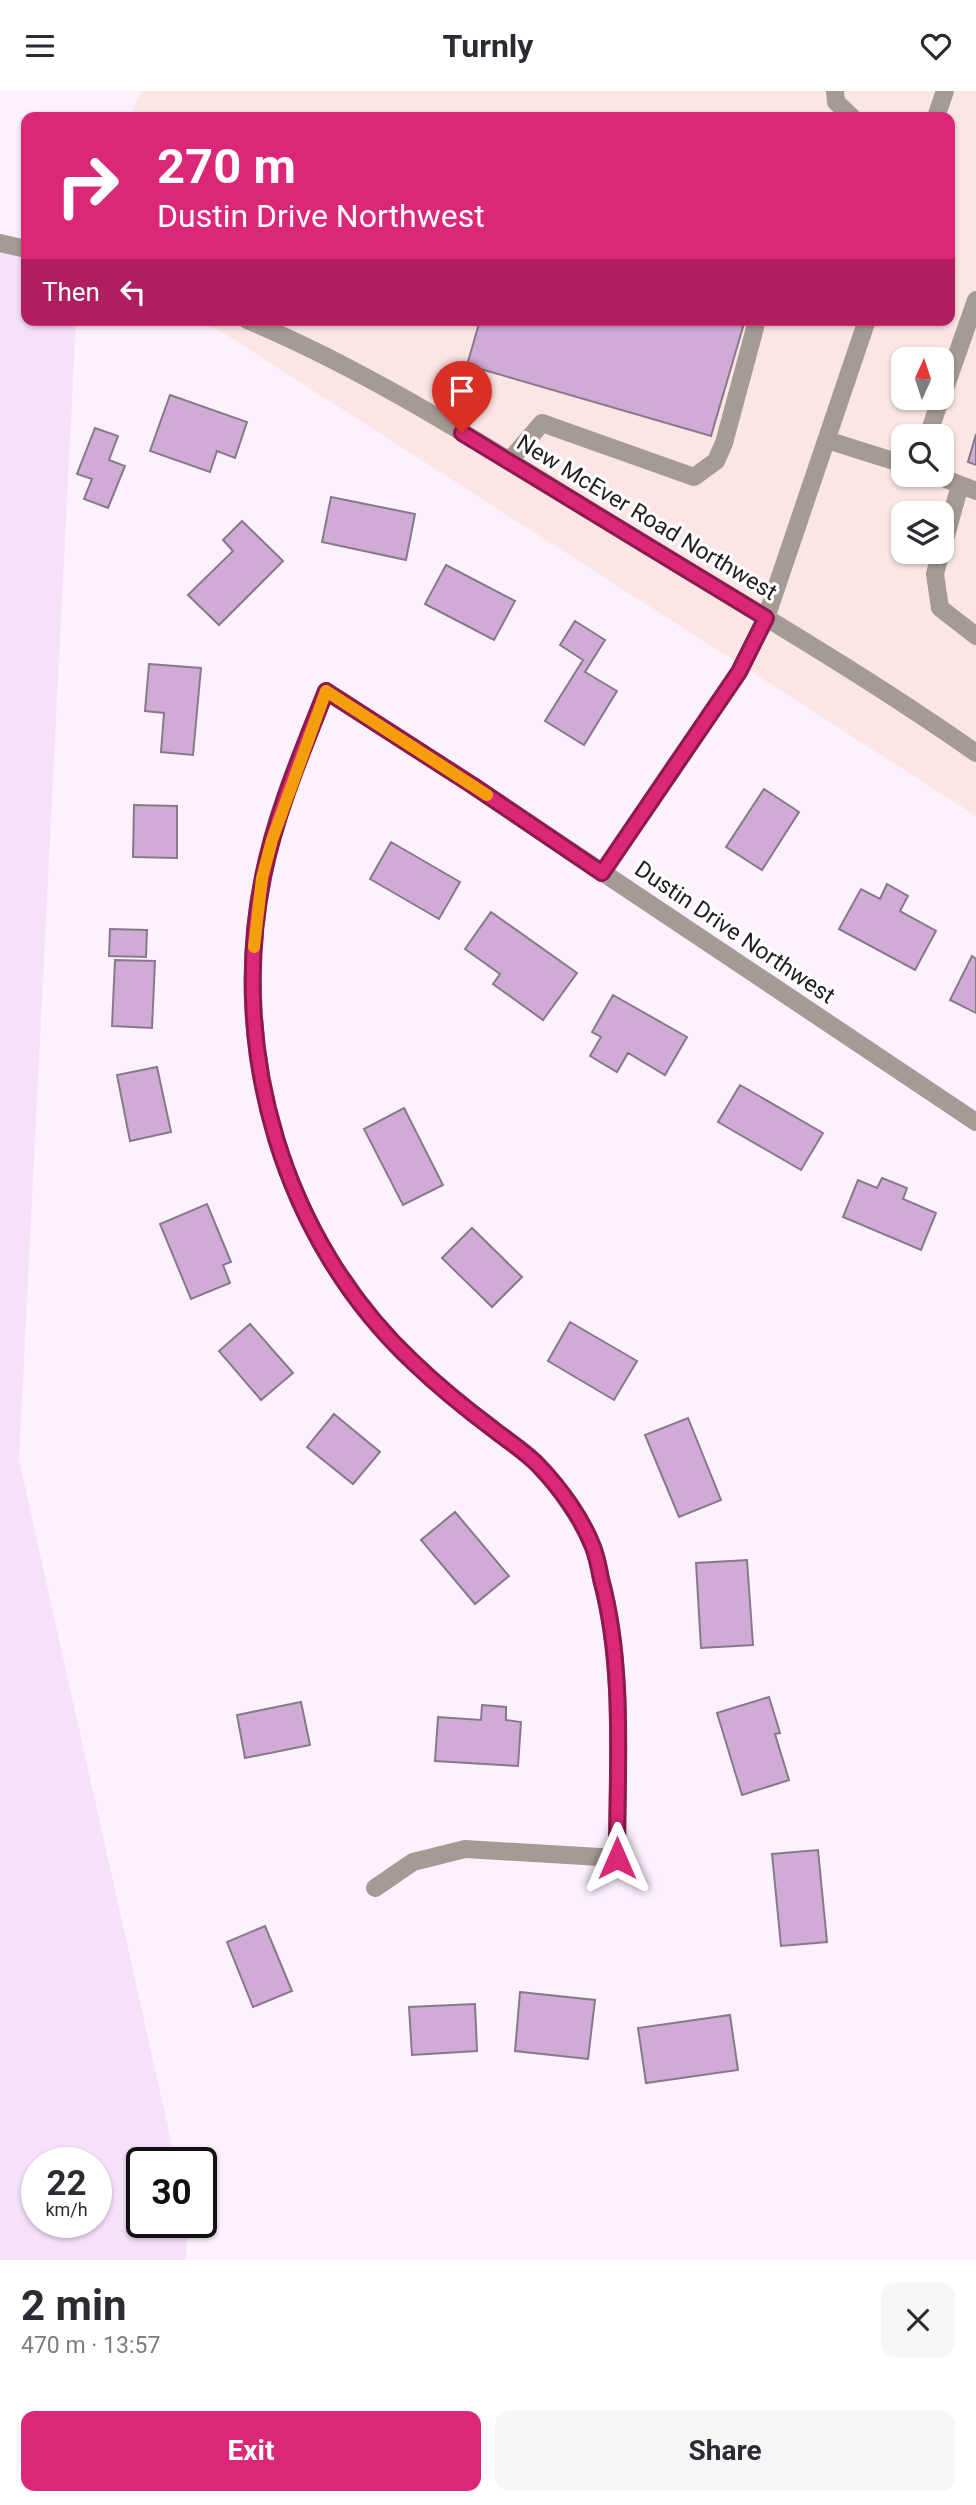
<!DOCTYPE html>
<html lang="en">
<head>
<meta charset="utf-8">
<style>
  :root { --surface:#fff; --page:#f7f7f7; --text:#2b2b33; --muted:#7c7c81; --accent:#db2777 }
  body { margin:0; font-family:Roboto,sans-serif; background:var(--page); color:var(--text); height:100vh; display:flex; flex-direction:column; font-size:26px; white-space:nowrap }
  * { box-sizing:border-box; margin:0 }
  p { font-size:23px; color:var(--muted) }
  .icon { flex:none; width:38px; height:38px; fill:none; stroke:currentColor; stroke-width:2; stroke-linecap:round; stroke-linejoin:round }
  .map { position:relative; height:2169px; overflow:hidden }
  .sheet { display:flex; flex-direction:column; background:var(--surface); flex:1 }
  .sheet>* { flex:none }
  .guide { position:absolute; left:21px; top:21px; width:934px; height:214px; border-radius:14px; box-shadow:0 2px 5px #0004; background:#db2777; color:#fff; overflow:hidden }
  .needle { width:46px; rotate:3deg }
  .tools { position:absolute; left:891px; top:256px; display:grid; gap:14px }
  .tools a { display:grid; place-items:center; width:63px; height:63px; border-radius:14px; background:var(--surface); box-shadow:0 2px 5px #0004; font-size:35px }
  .speed { position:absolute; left:21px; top:2056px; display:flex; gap:14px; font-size:35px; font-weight:700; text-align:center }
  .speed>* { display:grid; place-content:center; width:91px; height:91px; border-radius:50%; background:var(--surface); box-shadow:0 2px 5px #0004; line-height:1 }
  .speed small { font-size:18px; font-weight:400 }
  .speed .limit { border:4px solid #111; border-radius:10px; background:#fff; color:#111 }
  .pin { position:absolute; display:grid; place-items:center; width:60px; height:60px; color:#fff; margin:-72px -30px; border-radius:50% 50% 50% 0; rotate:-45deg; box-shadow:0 0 7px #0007 }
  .pin .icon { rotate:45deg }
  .me { position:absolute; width:77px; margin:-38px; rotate:0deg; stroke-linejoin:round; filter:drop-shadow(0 0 5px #0008) }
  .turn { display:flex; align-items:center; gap:24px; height:147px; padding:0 21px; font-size:32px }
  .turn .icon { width:91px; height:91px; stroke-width:2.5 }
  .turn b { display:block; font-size:49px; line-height:60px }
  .then { display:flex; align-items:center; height:66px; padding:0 21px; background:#0003; gap:14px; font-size:26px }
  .round { display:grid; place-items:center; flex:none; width:74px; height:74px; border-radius:14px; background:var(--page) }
  .head { display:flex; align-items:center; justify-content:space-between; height:119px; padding:0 21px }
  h1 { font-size:42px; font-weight:700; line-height:52px }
  .primary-button { display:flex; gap:14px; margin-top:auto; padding:14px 21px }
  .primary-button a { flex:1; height:80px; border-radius:14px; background:var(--accent); color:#fff; font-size:28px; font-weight:700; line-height:80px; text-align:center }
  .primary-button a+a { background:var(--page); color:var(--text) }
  header { display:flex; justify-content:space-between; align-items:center; height:91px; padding:0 21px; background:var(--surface); font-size:32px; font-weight:700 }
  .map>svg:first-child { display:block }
</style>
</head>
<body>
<header><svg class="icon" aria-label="menu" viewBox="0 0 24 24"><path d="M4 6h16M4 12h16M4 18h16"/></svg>Turnly<svg class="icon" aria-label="heart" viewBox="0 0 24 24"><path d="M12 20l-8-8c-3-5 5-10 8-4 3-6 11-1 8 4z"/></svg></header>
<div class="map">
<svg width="976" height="2169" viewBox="0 0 976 2169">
  <rect width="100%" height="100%" fill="#fcf2fe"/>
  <path fill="#f6e0fa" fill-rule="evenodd" d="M26,151v78h50l-57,1140 157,703h-34v60h45l-1,37h-186v-2017zM37,2072h59v60h-59z"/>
  <path fill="#fce6e5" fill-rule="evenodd" d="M141,0h835v725l-773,-496h747v-203h-820zM903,268h39v38h-39zM903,345h39v38h-39zM903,422h39v38h-39z"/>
  <path fill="#cfabd6" stroke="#87798a" stroke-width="2" d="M480,229h265l-34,116 -244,-71z
    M170,304l77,27 -12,36 -18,-7 -7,21 -60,-21z
    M95,337l23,8 -9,24 16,6 -17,42 -24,-9 8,-20 -15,-5z
    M976,343v31l-8,-3z
    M331,406l84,17 -9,46 -84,-18z
    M242,430l41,40 -64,64 -31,-30 45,-44 -10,-11z
    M446,474l69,36 -21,39 -69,-36z
    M575,530l30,19 -20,32 32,19 -33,54 -39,-24 38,-61 -23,-15z
    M149,573l52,4 -8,87 -32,-3 3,-39 -19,-2z
    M764,698l35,23 -37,58 -36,-23z
    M134,714l43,1v52l-44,-1z
    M391,751l69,40 -21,37 -69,-40z
    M887,793l21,12 -8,15 36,20 -21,39 -76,-41 22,-40 19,10z
    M491,821l86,61 -34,47 -50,-36 7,-10 -35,-25z
    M110,838l37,1 -1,27 -37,-1z
    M972,865l4,3v54l-26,-13z
    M115,869l40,1 -3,67 -40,-2z
    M613,904l74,42 -22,38 -37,-22 -11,19 -27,-16 11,-19 -9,-5z
    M157,976l14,65 -41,9 -13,-66z
    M740,994l83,48 -22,37 -83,-48z
    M404,1017l39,77 -40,20 -39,-76z
    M882,1087l25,10 -4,11 33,14 -15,37 -78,-33 15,-37 19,8z
    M207,1113l24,58 -8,3 7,18 -39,16 -31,-75z
    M472,1137l50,49 -30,30 -50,-49z
    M570,1231l67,39 -23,39 -66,-39z
    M250,1233l43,49 -32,27 -42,-49z
    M334,1323l46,38 -27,32 -46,-37z
    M688,1327l33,82 -42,17 -34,-82z
    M455,1421l54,64 -34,28 -54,-64z
    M747,1469l6,85 -52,3 -5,-85z
    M769,1606l11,36 -5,1 14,46 -47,15 -25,-82z
    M301,1611l9,43 -65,13 -8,-43z
    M482,1614l24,2v13l15,2 -3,44 -83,-5 3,-44 43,3z
    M818,1759l9,92 -46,4 -9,-92z
    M265,1835l27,65 -39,16 -26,-65z
    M520,1901l75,8 -7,59 -73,-8z
    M475,1913l2,47 -65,4 -3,-48z
    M730,1924l8,55 -92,13 -8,-55z"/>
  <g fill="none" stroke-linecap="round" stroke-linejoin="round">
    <path stroke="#a49b94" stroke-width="18" d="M835,0l1,11 16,15
      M942,306l34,-97
      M928,345l13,-39
      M827,349l76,24
      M509,370l33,-38 152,54 22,-16 8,-18 31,-115v-8
      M933,383l43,17
      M942,459l18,-65
      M941,460l-6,23 5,34 36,28"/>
    <path stroke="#a49b94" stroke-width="18" d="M602,782l137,-201 27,-54
      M375,1797l38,-26 52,-13 152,9c0,-92 8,-189 -16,-279 -2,-11 -4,-22 -8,-32 -12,-29 -33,-59 -54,-81 -13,-14 -31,-25 -46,-37 -28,-21 -55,-43 -80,-67 -130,-122 -185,-312 -150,-485 12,-64 39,-125 63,-186l146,94 504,337"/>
    <path stroke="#a49b94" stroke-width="18" d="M936,26l9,-26
      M0,152l26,6
      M247,229c129,54 247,132 365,204 122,75 247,147 364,229
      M766,527l101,-298"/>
  </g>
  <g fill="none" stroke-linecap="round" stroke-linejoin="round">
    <defs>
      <path id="route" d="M462,342l304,185 -27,54 -137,201 -130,-88 -146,-94c-24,61 -50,122 -63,186 -35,173 20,363 150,485 25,24 52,46 80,67 15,12 33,23 46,37 21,22 43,52 54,81 4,10 6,21 8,32 24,87 16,189 16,279"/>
    </defs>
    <use href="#route" stroke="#8e194d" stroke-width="18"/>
    <use href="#route" stroke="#db2777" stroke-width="12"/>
    <path stroke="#f59e0b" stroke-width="12" d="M254,856l8,-69 10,-38 54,-149 161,104"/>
  </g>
  <g text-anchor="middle" stroke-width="6" stroke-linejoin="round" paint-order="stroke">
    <g font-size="23" fill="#221c23" stroke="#fff">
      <text transform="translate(647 426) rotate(31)" y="8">New McEver Road Northwest</text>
      <text transform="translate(735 841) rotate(34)" y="8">Dustin Drive Northwest</text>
    </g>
  </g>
</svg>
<div class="tools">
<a><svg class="needle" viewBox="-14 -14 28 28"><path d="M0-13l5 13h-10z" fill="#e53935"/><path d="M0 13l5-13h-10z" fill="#7c7c81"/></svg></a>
<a><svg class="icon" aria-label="search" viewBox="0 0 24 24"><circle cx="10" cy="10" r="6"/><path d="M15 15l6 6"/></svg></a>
<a><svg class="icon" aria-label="layers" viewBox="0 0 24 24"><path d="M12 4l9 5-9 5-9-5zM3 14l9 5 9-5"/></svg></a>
</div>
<div class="speed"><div>22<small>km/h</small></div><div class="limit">30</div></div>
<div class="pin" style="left:462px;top:342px;background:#d93025"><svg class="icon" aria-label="arrive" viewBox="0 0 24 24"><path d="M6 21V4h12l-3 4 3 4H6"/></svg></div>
<svg class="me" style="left:617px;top:1767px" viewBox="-20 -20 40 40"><path d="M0-17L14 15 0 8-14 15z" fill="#db2777" stroke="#fff" stroke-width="4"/></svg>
<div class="guide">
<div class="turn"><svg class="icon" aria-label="right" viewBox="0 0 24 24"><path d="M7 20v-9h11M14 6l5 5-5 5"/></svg><div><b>270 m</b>Dustin Drive Northwest</div></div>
<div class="then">Then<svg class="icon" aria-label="left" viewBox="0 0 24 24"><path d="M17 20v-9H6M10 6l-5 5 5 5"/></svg></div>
</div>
</div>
<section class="sheet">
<div class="head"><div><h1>2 min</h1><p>470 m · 13:57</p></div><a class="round"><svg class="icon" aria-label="close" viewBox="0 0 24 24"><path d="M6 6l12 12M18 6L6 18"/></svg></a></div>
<div class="primary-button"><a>Exit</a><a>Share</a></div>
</section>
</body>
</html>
